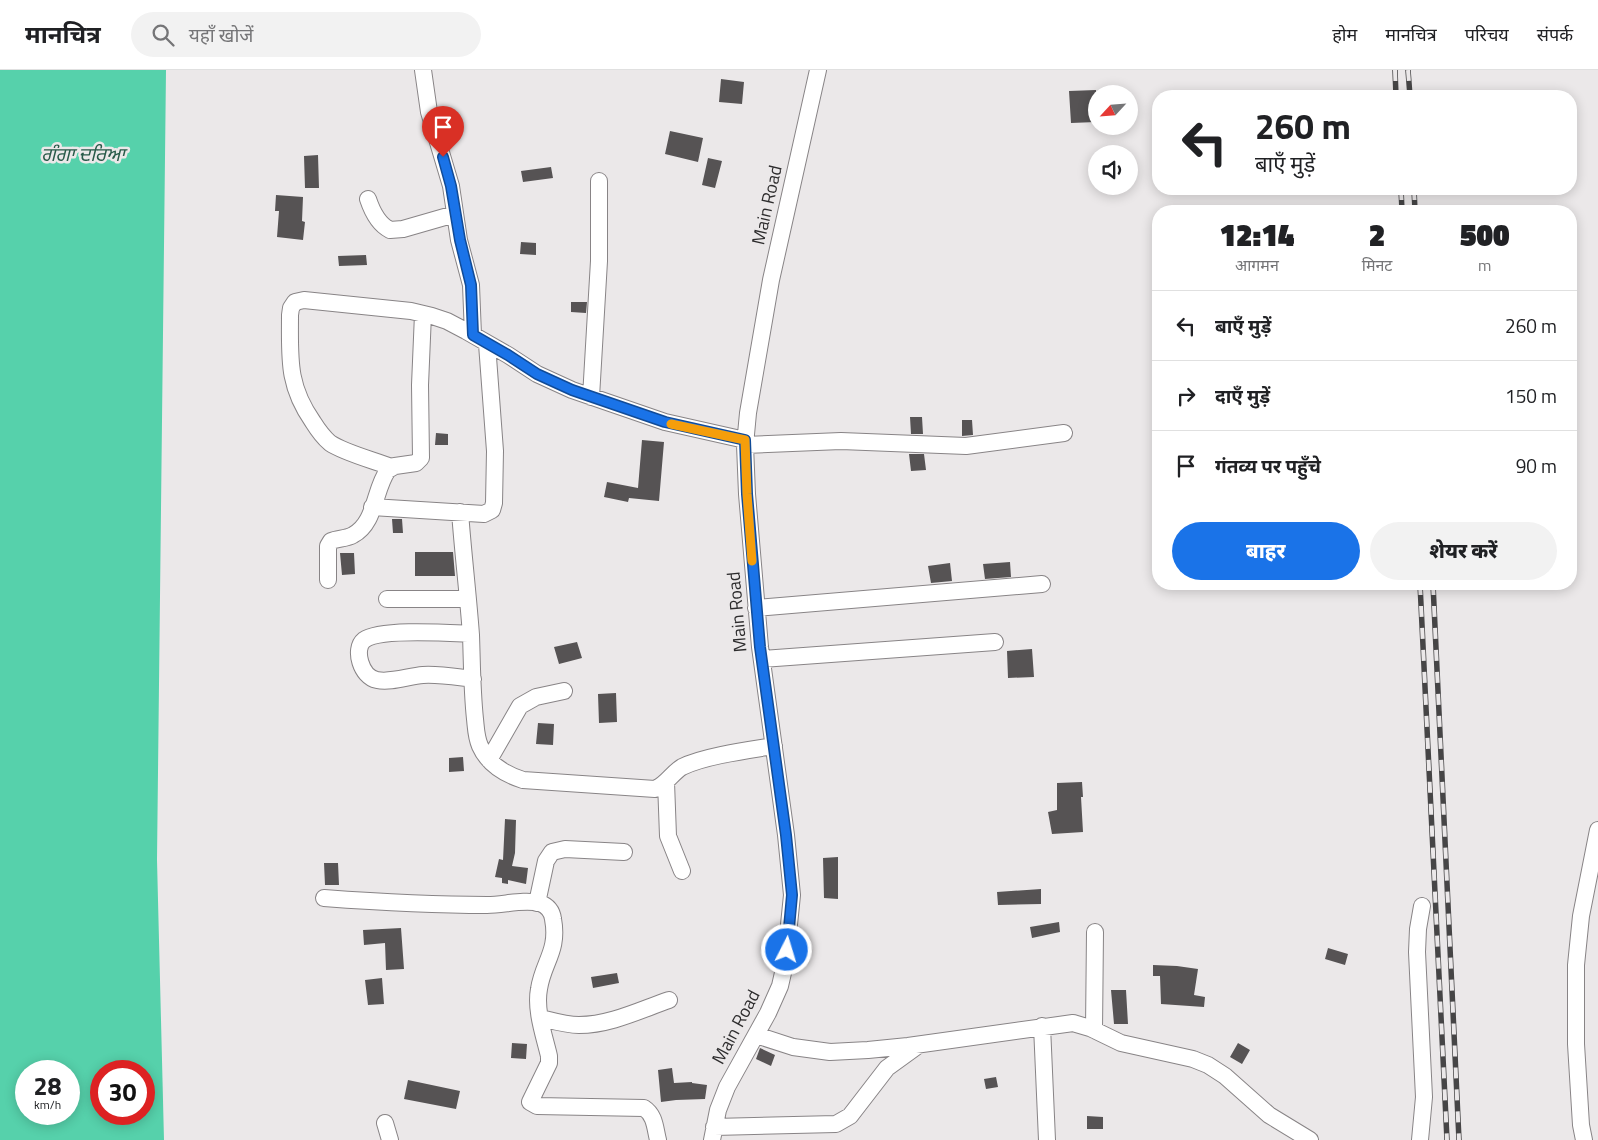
<!DOCTYPE html>
<html lang="hi">
<head>
<meta charset="utf-8">
<style>
  :root { --surface:#fff; --page:#f2f2f2; --text:#202124; --muted:#757577; --line:#e0e0e0; --accent:#1a73e8 }
  body { margin:0; font-family:"Titillium Web","Noto Sans Devanagari","Noto Sans Gurmukhi",sans-serif; background:var(--page); color:var(--text); height:100vh; display:flex; flex-direction:column; font-size:19px; white-space:nowrap }
  * { box-sizing:border-box; margin:0 }
  p { font-size:16px; color:var(--muted) }
  .icon { flex:none; width:28px; height:28px; fill:none; stroke:currentColor; stroke-width:2; stroke-linecap:round; stroke-linejoin:round }
  .map { position:relative; flex:1; overflow:hidden }
  .panel { position:absolute; left:1152px; top:135px; width:425px; height:385px; display:flex; flex-direction:column; background:var(--surface); border-radius:20px; box-shadow:0 2px 12px #0003 }
  .panel>* { flex:none }
  .guide { position:absolute; left:1152px; top:20px; width:425px; height:105px; border-radius:20px; box-shadow:0 2px 12px #0003; background:#fff; color:var(--text); overflow:hidden }
  .needle { width:32px; rotate:244deg }
  .tools { position:absolute; left:1088px; top:15px; display:grid; gap:10px }
  .tools a { display:grid; place-items:center; width:50px; height:50px; border-radius:50%; background:var(--surface); box-shadow:0 2px 12px #0003; font-size:25px }
  .speed { position:absolute; left:15px; top:990px; display:flex; gap:10px; font-size:25px; font-weight:700; text-align:center }
  .speed>* { display:grid; place-content:center; width:65px; height:65px; border-radius:50%; background:var(--surface); box-shadow:0 2px 12px #0003; line-height:1 }
  .speed small { font-size:12px; font-weight:400 }
  .speed .limit { border:8px solid #d22; background:#fff; color:#111 }
  .pin { position:absolute; display:grid; place-items:center; width:42px; height:42px; color:#fff; margin:-51px -21px; border-radius:50% 50% 50% 0; rotate:-45deg; box-shadow:0 0 5px #0007 }
  .pin .icon { rotate:45deg }
  .me { position:absolute; width:55px; margin:-28px; rotate:5deg; stroke-linejoin:round; filter:drop-shadow(0 0 4px #0008) }
  .turn { display:flex; align-items:center; gap:18px; height:105px; padding:0 20px; font-size:22px }
  .turn .icon { width:65px; height:65px; stroke-width:2.5 }
  .turn b { display:block; font-size:35px; line-height:42px }
  .eta { display:flex; justify-content:space-evenly; align-items:center; height:85px; text-align:center }
  .eta b { font-size:30px; font-weight:800; line-height:35px }
  .action { display:flex; gap:10px; margin-top:auto; padding:10px 20px }
  .action a { flex:1; height:58px; border-radius:30px; background:var(--accent); color:#fff; font-size:20px; font-weight:800; line-height:58px; text-align:center }
  .action a+a { background:var(--page); color:var(--text) }
  ul { padding:0; list-style:none }
  li { display:flex; align-items:center; gap:15px; height:70px; padding:0 20px; border-top:1px solid var(--line) }
  li div { flex:1 }
  li b { display:block; font-size:19px }
  li em { font-style:normal }
  header { display:flex; align-items:center; gap:30px; box-sizing:border-box; height:70px; padding:0 25px; background:var(--surface); border-bottom:1px solid var(--line) }
  header strong { font-size:24px }
  nav { display:flex; gap:28px; margin-inline-start:auto; font-size:18px }
  .search { width:350px; height:45px; background:var(--page); display:flex; align-items:center; gap:12px; box-sizing:border-box; padding:0 18px; border-radius:28px; color:var(--muted); font-size:19px }
  .map>svg:first-child { display:block }
</style>
</head>
<body>
<header>
<strong>मानचित्र</strong>
<div class="search"><svg class="icon" aria-label="search" viewBox="0 0 24 24"><circle cx="10" cy="10" r="6"/><path d="M15 15l6 6"/></svg>यहाँ खोजें</div>
<nav><a>होम</a><a>मानचित्र</a><a>परिचय</a><a>संपर्क</a></nav>
</header>
<div class="map">
<svg width="1598" height="1070" viewBox="0 0 1598 1070">
  <rect width="100%" height="100%" fill="#ebe8e9"/>
  <path fill="#56d1ab" fill-rule="evenodd" d="M0,0h166l-9,790 7,280h-164zM26,1001h43v43h-43zM101,1001h43v43h-43z"/>
  <path fill="#565354" d="M721,9l23,3 -2,22 -23,-2z
    M1096,20v32l-25,1 -2,-32z
    M670,61l33,7 -5,24 -33,-8z
    M318,85l1,33h-14l-1,-32z
    M708,88l14,3 -7,27 -13,-3z
    M551,97l2,11 -30,4 -2,-11z
    M276,125l27,2 -1,24 3,1 -2,18 -26,-3 2,-26h-4z
    M521,172l15,1v12l-16,-1z
    M366,185l1,10 -28,1 -1,-10z
    M571,232h16l-1,11 -15,-1z
    M910,347h12l1,17h-12z
    M962,350h10l1,15 -11,1z
    M436,363l12,1v11h-13z
    M642,370l22,2 -5,59 -30,-3 -1,4 -24,-5 3,-15 31,6z
    M909,384h15l2,16 -15,1z
    M392,449h10l1,14h-10z
    M415,482h38l2,24h-40z
    M340,483h14l1,21 -13,1z
    M1010,492l1,15 -26,2 -2,-15z
    M950,493l2,18 -21,2 -3,-17z
    M577,572l5,16 -23,6 -5,-17z
    M1032,579l2,28 -26,1 -1,-27z
    M616,623l1,29 -18,1 -1,-29z
    M538,653l16,1 -1,21 -17,-1z
    M463,687l1,14 -15,1v-14z
    M1082,712l1,15h-2l2,35 -31,2 -4,-22 9,-2v-27z
    M505,749l11,1 -1,33 -3,13 16,2 -2,16 -18,-4v4l-6,-1v-5l-7,-1 4,-18 4,1z
    M838,787v42l-14,-1 -1,-40z
    M324,793h14l1,22h-14z
    M1041,819v15l-43,1 -1,-13z
    M1059,852l1,10 -28,6 -2,-11z
    M401,858l3,41 -18,1 -1,-27 -21,2 -1,-15z
    M1328,878l20,6 -3,11 -20,-6z
    M1153,895l24,1 21,3 -4,26 11,2 -1,10 -43,-3 -1,-28h-7z
    M617,903l2,10 -26,5 -2,-11z
    M382,908l2,26 -16,1 -3,-25z
    M1111,920h15l2,34h-14z
    M512,973l15,1 -1,15 -15,-1z
    M1238,973l12,7 -8,14 -12,-7z
    M760,978l15,7 -4,11 -15,-7z
    M672,998l2,15 18,-1v1l15,2 -2,14 -29,1 -15,2 -3,-32z
    M996,1007l2,10 -12,2 -2,-10z
    M408,1010l52,11 -4,18 -52,-10z
    M1087,1046l16,1v12h-16z"/>
  <g fill="none" stroke-linecap="round" stroke-linejoin="round">
    <defs>
      <path id="minor" d="M423,0l6,42 22,74 8,54 12,45 2,50
        M368,129c4,12 10,25 22,31l13,-1 52,-15
        M591,327l8,-136v-80
        M745,375l96,-4 125,5 98,-13
        M391,397c-18,-7 -46,-14 -61,-24 -7,-6 -12,-13 -17,-21 -26,-37 -23,-64 -23,-107l1,-7 4,-6 9,-2 107,11 21,5 15,5 19,10 42,24 29,19 35,16 93,32 80,18
        M372,437l112,7 8,-4 2,-7 1,-52 -8,-107
        M460,442c3,41 8,82 11,123 1,28 1,56 4,84 1,9 1,18 5,27 8,18 24,28 43,34l132,9c11,-4 17,-16 27,-22 22,-11 67,-17 92,-21
        M328,510v-34l3,-5c7,-3 15,-2 22,-6 23,-12 21,-46 35,-65l7,-4 21,-3 5,-5 -1,-73 3,-71
        M387,529h81
        M756,538l286,-24
        M471,564c-22,-1 -91,-6 -107,6 -11,9 -3,37 13,40 14,3 32,-4 46,-5 16,-1 33,2 50,4
        M762,589l233,-17
        M489,690l31,-54 16,-9 28,-6
        M666,712l2,54 14,35
        M324,828c54,4 109,7 163,7 17,0 36,-6 53,-2 8,3 12,8 13,16 6,32 -10,43 -14,70 -4,21 5,46 10,67v7l-19,39 7,4 107,2c11,7 11,20 14,32
        M537,833l9,-42 6,-9 13,-3 59,3
        M541,948c12,3 26,7 38,7 31,0 61,-15 90,-25
        M1042,956l5,114
        M1094,960l1,-98
        M756,965l37,12 37,5 38,-2 40,-4 165,-23 17,5 31,15 72,16 15,6 17,11 44,39 41,25
        M385,1053l5,17
        M714,1057l122,-3 14,-8 37,-48 29,-21
        M712,1070l6,-30 9,-23 41,-74 12,-27 5,-22 7,-69 -6,-60 -26,-188 -13,-153 -2,-49 3,-32 23,-133 47,-210
        M1420,1070l4,-43 -7,-145 1,-23 4,-23
        M1584,1070l-3,-15 -5,-81v-79l5,-49 17,-86"/>
    </defs>
    <use href="#minor" stroke="#888486" stroke-width="18"/>
    <use href="#minor" stroke="#fff" stroke-width="16"/>
    <defs>
      <path id="rail" d="M1395,0l1,26
        M1408,0l2,26
        M1401,119l1,22
        M1414,119l1,22
        M1420,514l27,556
        M1433,514l26,556"/>
    </defs>
    <use href="#rail" stroke="#464546" stroke-width="5.5"/>
    <use href="#rail" stroke="#ebe8e9" stroke-width="4" stroke-dasharray="11" stroke-linecap="butt"/>
  </g>
  <g fill="none" stroke-linecap="round" stroke-linejoin="round">
    <defs>
      <path id="route" d="M443,87l8,29 9,54 11,45 2,50 35,20 29,19 35,16 93,32 80,18 2,54 13,153 26,188 6,60 -5,55"/>
    </defs>
    <use href="#route" stroke="#114b97" stroke-width="12"/>
    <use href="#route" stroke="#1a73e8" stroke-width="9"/>
    <path stroke="#f59e0b" stroke-width="9" d="M671,354l74,16 2,54 5,67"/>
  </g>
  <g text-anchor="middle" stroke-width="5" stroke-linejoin="round" paint-order="stroke">
    <g font-size="18" fill="#2d2c2d" stroke="#ebe8e9">
      <text transform="translate(767 135) rotate(-77)" y="6">Main Road</text>
      <text transform="translate(737 542) rotate(-95)" y="6">Main Road</text>
      <text transform="translate(736 957) rotate(-62)" y="6">Main Road</text>
    </g>
    <g font-size="19" font-style="italic" fill="#285a49" stroke="#ebe8e9">
      <text x="83" y="91">ਗੰਗਾ ਦਰਿਆ</text>
    </g>
  </g>
</svg>
<div class="tools">
<a><svg class="needle" viewBox="-14 -14 28 28"><path d="M0-13l5 13h-10z" fill="#e53935"/><path d="M0 13l5-13h-10z" fill="#757577"/></svg></a>
<a><svg class="icon" aria-label="sound" viewBox="0 0 24 24"><path d="M4 9h4l5-4v14l-5-4H4zM17 9q2 3 0 6"/></svg></a>
</div>
<div class="speed"><div>28<small>km/h</small></div><div class="limit">30</div></div>
<div class="pin" style="left:443px;top:87px;background:#d93025"><svg class="icon" aria-label="arrive" viewBox="0 0 24 24"><path d="M6 21V4h12l-3 4 3 4H6"/></svg></div>
<svg class="me" style="left:787px;top:880px" viewBox="-20 -20 40 40"><circle r="17" fill="#1a73e8" stroke="#fff" stroke-width="3"/><path d="M0-11L8 9 0 5-8 9z" fill="#fff"/></svg>
<div class="guide">
<div class="turn"><svg class="icon" aria-label="left" viewBox="0 0 24 24"><path d="M17 20v-9H6M10 6l-5 5 5 5"/></svg><div><b>260 m</b>बाएँ मुड़ें</div></div>
</div>
<section class="panel">
<div class="eta">
<div><b>12:14</b><p>आगमन</p></div>
<div><b>2</b><p>मिनट</p></div>
<div><b>500</b><p>m</p></div>
</div>
<ul>
<li><svg class="icon" aria-label="left" viewBox="0 0 24 24"><path d="M17 20v-9H6M10 6l-5 5 5 5"/></svg><div><b>बाएँ मुड़ें</b></div><em>260 m</em></li>
<li><svg class="icon" aria-label="right" viewBox="0 0 24 24"><path d="M7 20v-9h11M14 6l5 5-5 5"/></svg><div><b>दाएँ मुड़ें</b></div><em>150 m</em></li>
<li><svg class="icon" aria-label="arrive" viewBox="0 0 24 24"><path d="M6 21V4h12l-3 4 3 4H6"/></svg><div><b>गंतव्य पर पहुँचे</b></div><em>90 m</em></li>
</ul>
<div class="action"><a>बाहर</a><a>शेयर करें</a></div>
</section>
</div>
</body>
</html>
